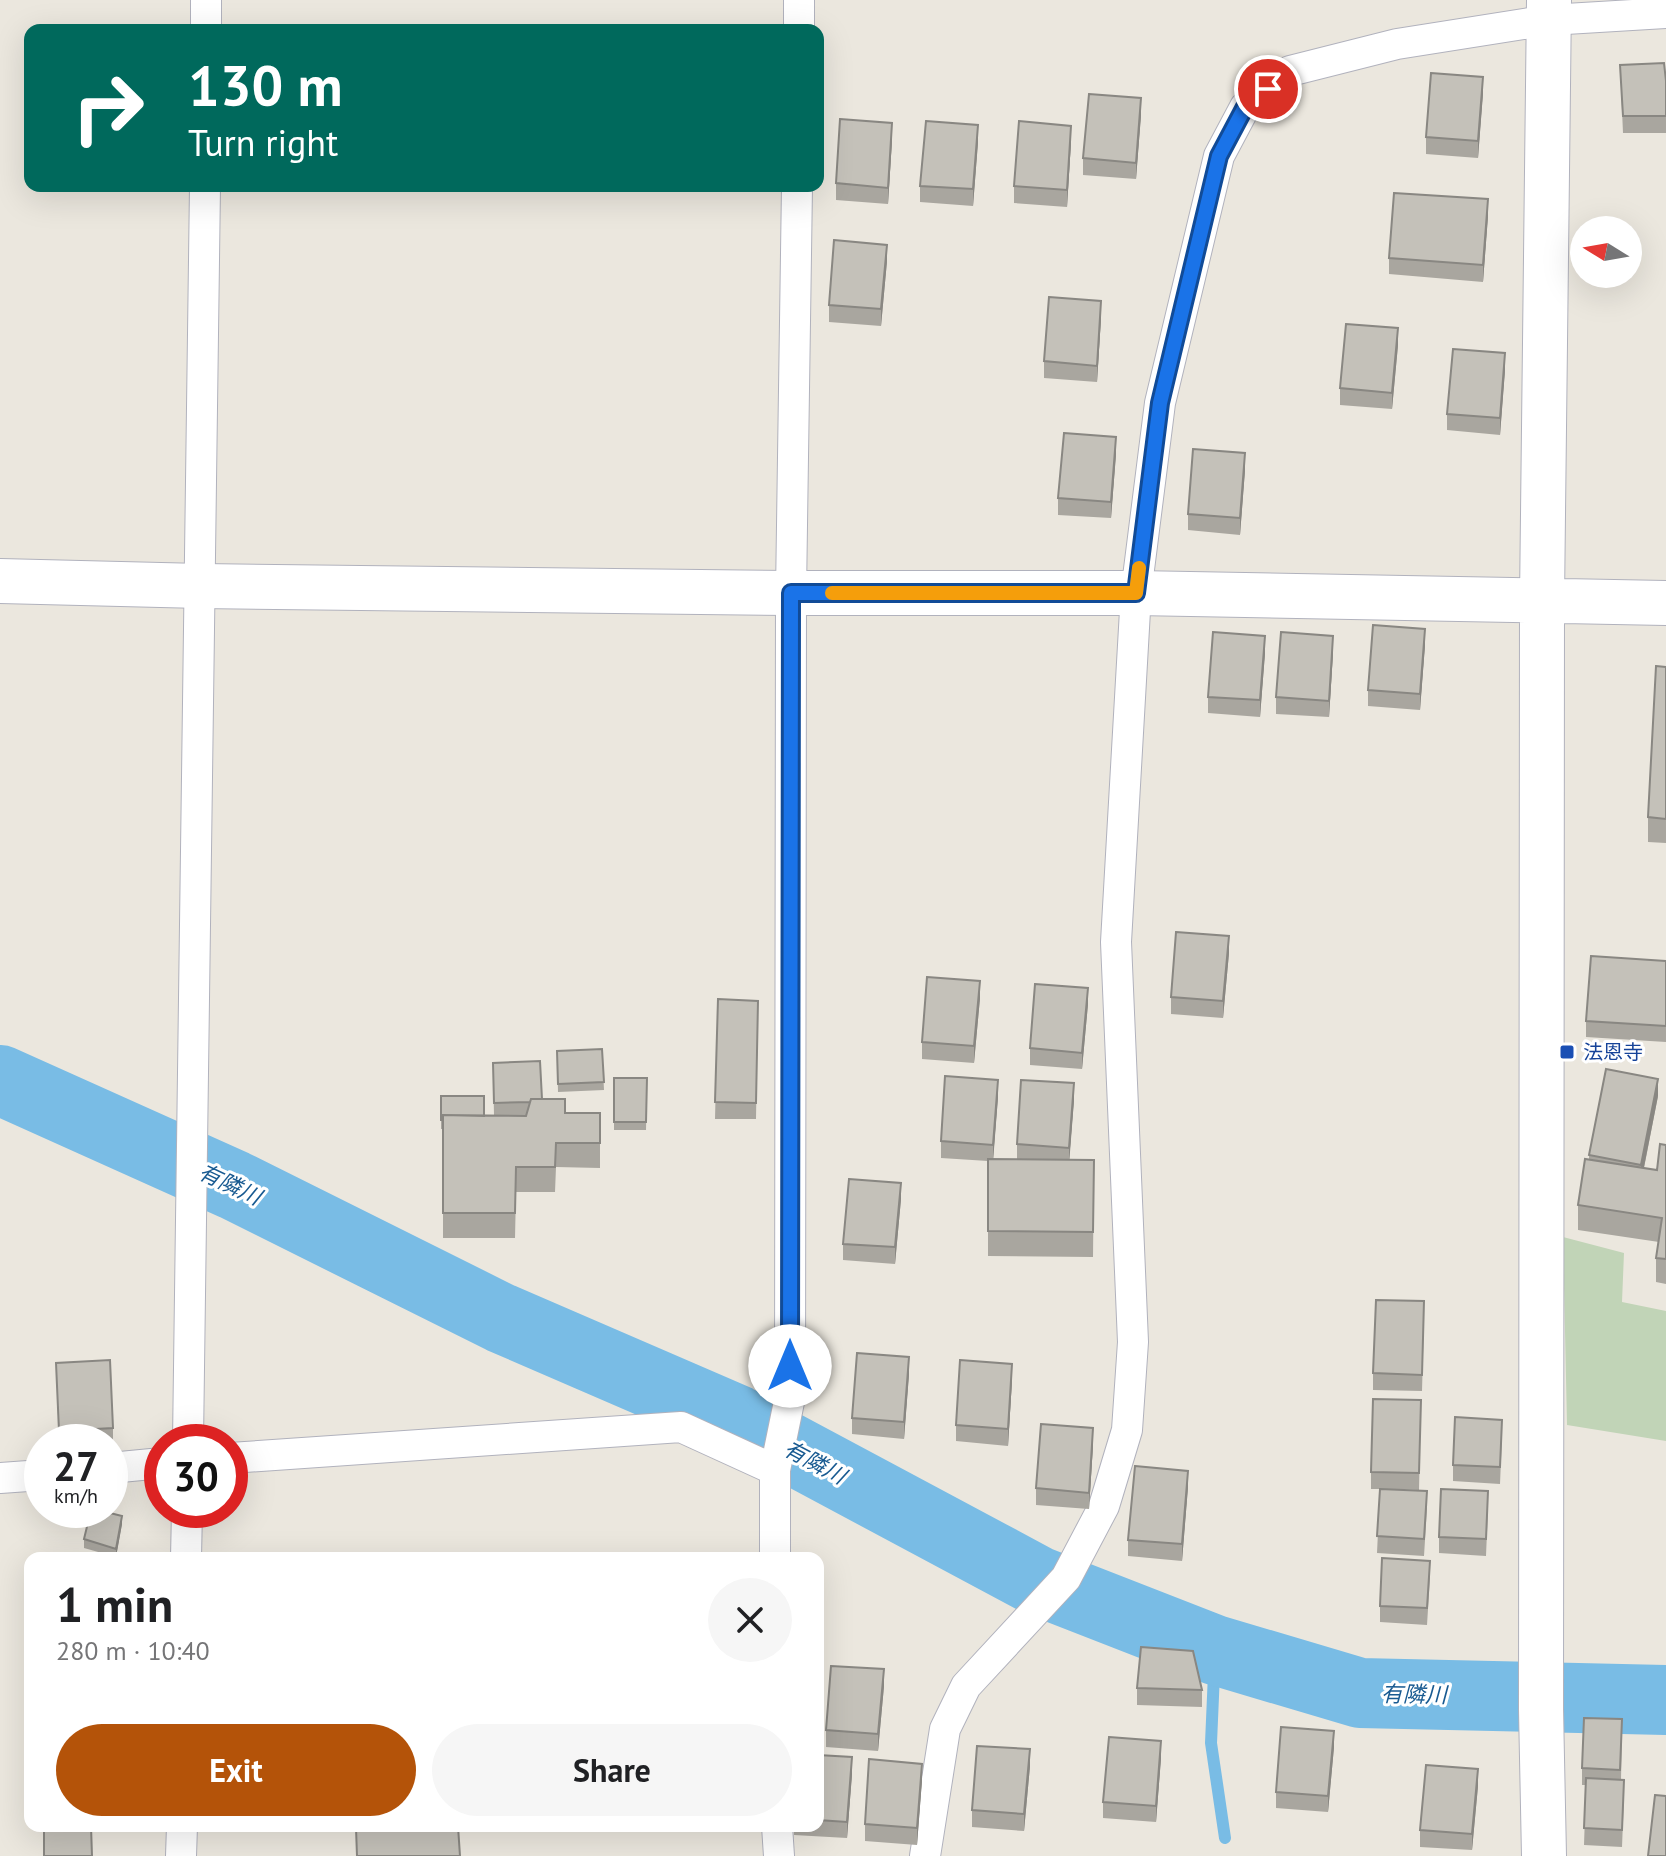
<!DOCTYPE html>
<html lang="en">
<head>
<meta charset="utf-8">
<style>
  :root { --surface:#fff; --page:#f6f6f6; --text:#202124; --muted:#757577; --accent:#b45309 }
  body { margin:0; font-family:"PT Sans","Noto Sans JP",sans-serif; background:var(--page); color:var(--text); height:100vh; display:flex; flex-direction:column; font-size:30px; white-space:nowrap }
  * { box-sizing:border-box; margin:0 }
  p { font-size:26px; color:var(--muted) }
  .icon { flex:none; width:44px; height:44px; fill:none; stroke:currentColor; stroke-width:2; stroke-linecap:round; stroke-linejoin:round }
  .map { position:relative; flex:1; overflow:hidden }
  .sheet { position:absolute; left:24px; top:1552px; width:800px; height:280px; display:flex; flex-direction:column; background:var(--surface); border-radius:16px; box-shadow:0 8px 32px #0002 }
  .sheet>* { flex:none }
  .top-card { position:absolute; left:24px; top:24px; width:800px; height:168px; border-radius:16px; box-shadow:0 8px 32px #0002; background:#00695c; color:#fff; overflow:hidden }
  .needle { width:52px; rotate:281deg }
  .tools { position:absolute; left:1570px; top:216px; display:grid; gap:16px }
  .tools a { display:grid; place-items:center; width:72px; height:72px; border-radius:50%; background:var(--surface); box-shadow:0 8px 32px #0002; font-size:40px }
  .speed { position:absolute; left:24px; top:1424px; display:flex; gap:16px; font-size:40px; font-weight:700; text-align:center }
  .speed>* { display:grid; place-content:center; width:104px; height:104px; border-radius:50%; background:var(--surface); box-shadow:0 8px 32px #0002; line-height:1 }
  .speed small { font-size:20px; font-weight:400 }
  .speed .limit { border:12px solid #d22; background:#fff; color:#111 }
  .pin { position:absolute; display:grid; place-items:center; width:68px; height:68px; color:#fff; margin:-34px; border:4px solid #fff; border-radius:50%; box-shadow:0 2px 8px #0007 }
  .me { position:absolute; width:88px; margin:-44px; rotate:0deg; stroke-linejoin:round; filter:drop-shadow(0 0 6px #0008) }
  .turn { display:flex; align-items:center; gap:28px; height:168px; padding:0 32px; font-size:36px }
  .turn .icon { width:104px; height:104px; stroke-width:2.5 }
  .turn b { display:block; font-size:56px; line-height:68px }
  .round { display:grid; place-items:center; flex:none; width:84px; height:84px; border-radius:42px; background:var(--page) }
  .headline { display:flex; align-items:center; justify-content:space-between; height:136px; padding:0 32px }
  h1 { font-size:48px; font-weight:800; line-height:60px }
  .primary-button { display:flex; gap:16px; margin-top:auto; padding:16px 32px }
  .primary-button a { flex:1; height:92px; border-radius:48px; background:var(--accent); color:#fff; font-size:32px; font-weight:800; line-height:92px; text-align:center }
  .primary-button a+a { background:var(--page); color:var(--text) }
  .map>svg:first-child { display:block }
</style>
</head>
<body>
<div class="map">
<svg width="1666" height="1856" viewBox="0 0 1666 1856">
  <rect width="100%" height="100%" fill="#ebe7de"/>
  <path fill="#c1d4b7" d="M1563,1237l61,16 -2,49 44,9v130l-99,-16z"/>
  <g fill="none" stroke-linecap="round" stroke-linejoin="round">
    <path stroke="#79bce5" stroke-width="12" d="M1215,1650l-4,93 14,95"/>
    <path stroke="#79bce5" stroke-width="70" d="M0,1080l234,105 267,133 236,102 301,161 177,69 145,43 306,7"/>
    <defs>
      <path id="street" d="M206,30v-30
        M799,30v-30
        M188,1442l17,-1256
        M230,1458l451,-31 94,43
        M110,1468l52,-5
        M0,1478l42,-3
        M186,1558l1,-48
        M775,1558v-88l15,-73 1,-804 6,-407
        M777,1826l2,30
        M181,1856l1,-30
        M925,1856l20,-127 21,-43 100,-108 38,-72 23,-76 6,-88 -17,-400 20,-349 24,-190 59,-247 26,-49 45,-36 107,-27 152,-24 117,-7"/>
      <path id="secondary" d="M0,581l201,5 590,7h345l530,10
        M1544,1856l-3,-147 1,-1109 7,-600"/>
    </defs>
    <use href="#street" stroke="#b1b2bd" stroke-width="32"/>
    <use href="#secondary" stroke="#b1b2bd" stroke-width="46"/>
    <use href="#street" stroke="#fff" stroke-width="30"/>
    <use href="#secondary" stroke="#fff" stroke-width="44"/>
  </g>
  <path fill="#a9a69f" d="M1620,65l46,16v52h-43z
    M1483,93l-5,65 -52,-4v-17z
    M1141,115l-5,64 -53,-4v-17z
    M892,140l-4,64 -52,-4v-17z
    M978,142l-5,64 -53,-4v-16z
    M1071,142l-4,65 -53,-4v-17z
    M1488,216l-5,66 -94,-8v-16z
    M887,261l-6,65 -52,-4v-17z
    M1101,318l-4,64 -53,-4v-17z
    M1398,345l-6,64 -52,-4v-17z
    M1505,370l-5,65 -53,-5v-16z
    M1116,454l-5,64 -53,-3v-17z
    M1245,470l-5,65 -52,-5v-16z
    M1425,645l-5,65 -52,-4v-16z
    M1265,653l-5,64 -52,-4v-16z
    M1333,653l-4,64 -53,-3v-17z
    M1666,667v176l-18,-1v-25z
    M1229,953l-6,65 -52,-4v-17z
    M1666,961v81l-80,-5v-16z
    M980,998l-6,65 -52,-4v-17z
    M718,999l40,2 -2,118h-41z
    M1088,1004l-6,65 -52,-4v-17z
    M602,1049l2,41 -46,2 -1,-41z
    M493,1063l49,36 23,14h35v55l-44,-1 -1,25h-39l-1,46h-72v-109h-2v-33l43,20h10z
    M614,1078h33l-1,52h-32z
    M1658,1096l-14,72 13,2 9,-25v139l-10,-2v-24l3,-16 -81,-12v-25l11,-45v-5z
    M998,1097l-5,62h24v-15l57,-44 -5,60h25l-1,97 -105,-1v-95l-47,-3v-17z
    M901,1199l-6,65 -52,-4v-16z
    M1424,1318l-2,73 -49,-1v-17z
    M56,1363l57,65v17h-3v-3h-51z
    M909,1374l-5,65 -52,-5v-16z
    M1012,1380l-4,66 -52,-5v-16z
    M1421,1400l-2,90 -25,-1 33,19 -3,48 -47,-3 3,-64h-9v-17z
    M1502,1436l-2,48 -47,-3v-16z
    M1093,1445l-4,64 -53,-4v-17z
    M1188,1487l-6,74 -54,-5v-16z
    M1488,1508l-2,48 -47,-3v-16z
    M122,1524l-6,33 -32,-9v-9z
    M1430,1577l-3,48 -47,-3v-16z
    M884,1686l-6,65 -52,-4v-17z
    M1137,1688l65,2v17l-65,-2z
    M1622,1736l-1,43 3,17 -2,51 -38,-2 2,-60h-4v-17z
    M1334,1747l-6,65 -52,-4v-16z
    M818,1755l34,19 -5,64 -53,-3v-9h24z
    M1161,1758l-5,64 -53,-4v-16z
    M1030,1766l-6,65 -52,-4v-17z
    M922,1780l-5,65 -52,-4v-17z
    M1478,1786l-6,64 -52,-3v-17z"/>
  <path fill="#898782" d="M1483,77v16l-5,65v-17z
    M1141,98v17l-5,64v-16z
    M892,123v17l-4,64v-16z
    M978,125v17l-5,64v-17z
    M1071,126v16l-4,65v-17z
    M1488,199v17l-5,66v-17z
    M887,245v16l-6,65v-17z
    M1101,301v17l-4,64v-16z
    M1398,328v17l-6,64v-16z
    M1505,353v17l-5,65v-17z
    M1116,437v17l-5,64v-16z
    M1245,453v17l-5,65v-17z
    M1425,629v16l-5,65v-16z
    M1265,636v17l-5,64v-17z
    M1333,636v17l-4,64v-16z
    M1229,936v17l-6,65v-17z
    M980,981v17l-6,65v-17z
    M1088,988v16l-6,65v-16z
    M1658,1079v17l-17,86v-17z
    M998,1080v17l-5,65v-17z
    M1074,1083v17l-5,65v-17z
    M901,1183v16l-6,65v-17z
    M909,1357v17l-5,65v-17z
    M1012,1364v16l-4,66v-17z
    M1093,1428v17l-4,64v-16z
    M1188,1471v16l-6,74v-17z
    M122,1516v8l-6,33v-8z
    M884,1669v17l-6,65v-17z
    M1334,1731v16l-6,65v-16z
    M1161,1741v17l-5,64v-16z
    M1030,1749v17l-6,65v-17z
    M852,1757v17l-5,64v-16z
    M922,1764v16l-5,65v-17z
    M1478,1769v17l-6,64v-16z"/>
  <path fill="#c4c1b9" stroke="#898782" stroke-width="2" d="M1664,63l2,18v35h-43l-3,-51z
    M1431,73l52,4 -5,64 -52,-4z
    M1089,94l52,4 -5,65 -53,-5z
    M840,119l52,4 -4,65 -52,-5z
    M926,121l52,4 -5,64 -53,-3z
    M1019,121l52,5 -4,64 -53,-4z
    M1394,193l94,6 -5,66 -94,-7z
    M834,240l53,5 -6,64 -52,-4z
    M1049,297l52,4 -4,65 -53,-5z
    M1346,324l52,4 -6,65 -52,-5z
    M1453,349l52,4 -5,65 -53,-4z
    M1064,433l52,4 -5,65 -53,-4z
    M1193,449l52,4 -5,65 -52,-4z
    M1373,625l52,4 -5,65 -52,-4z
    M1213,632l52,4 -5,64 -52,-3z
    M1281,632l52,4 -4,65 -53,-4z
    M1656,666l10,1v152l-18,-2z
    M1176,932l53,4 -6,65 -52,-4z
    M1591,956l75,5v65l-80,-5z
    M927,977l53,4 -6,65 -52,-4z
    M1035,984l53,4 -6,65 -52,-5z
    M718,999l40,2 -2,102 -41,-1z
    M602,1049l2,33 -46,2 -1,-33z
    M540,1061l2,38h-11l-1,3 -36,1 -1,-40z
    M1606,1069l52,10 -17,86 -52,-10z
    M945,1076l53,4 -5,65 -52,-4z
    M614,1078h33l-1,44h-32z
    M1021,1080l53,3 -5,65 -52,-4z
    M441,1096h43v20l-41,-1v5h-2z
    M531,1099h34v14h35v30h-44l-1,24h-39l-1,46h-72v-98l83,1z
    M1660,1144l6,1v114l-10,-1 6,-40 -84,-13 7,-46 72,11z
    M988,1159l106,1 -1,72 -105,-1z
    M849,1179l52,4 -6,64 -52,-3z
    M1376,1300l48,1 -2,74 -49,-2z
    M857,1353l52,4 -5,65 -52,-4z
    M110,1360l3,68 -54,3 -3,-68z
    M960,1360l52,4 -4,65 -52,-4z
    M1373,1399l48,1 -2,73 -48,-1z
    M1455,1417l47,3 -2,47 -47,-2z
    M1041,1424l52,4 -4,65 -53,-5z
    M1135,1466l53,5 -6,73 -54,-4z
    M1380,1489l47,2 -3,48 -47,-3z
    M1441,1489l47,2 -2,48 -47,-2z
    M91,1510h7l24,6 -6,33 -32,-10z
    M1382,1558l48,3 -3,47 -47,-2z
    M1141,1647l52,4 9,39 -65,-2z
    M831,1666l53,3 -6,65 -52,-4z
    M1584,1718l38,1 -2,51 -38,-2z
    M1281,1727l53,4 -6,65 -52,-4z
    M1109,1737l52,4 -5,65 -53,-4z
    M977,1746l53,3 -6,65 -52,-4z
    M818,1755l34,2 -5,65 -29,-2z
    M869,1759l53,5 -5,64 -52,-4z
    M1426,1765l52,4 -6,65 -52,-4z
    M1586,1778l38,2 -2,50 -38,-2z
    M1655,1795l11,1v60h-18z
    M44,1826h47l1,30h-48z
    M389,1826h69l2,30h-103l-1,-28z"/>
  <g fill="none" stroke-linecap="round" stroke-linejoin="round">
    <defs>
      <path id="route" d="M790,1366l1,-773h345l24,-190 59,-247 26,-49 23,-18"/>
    </defs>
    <use href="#route" stroke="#114b97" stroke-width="20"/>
    <use href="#route" stroke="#1a73e8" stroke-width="14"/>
    <path stroke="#f59e0b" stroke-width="14" d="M832,593h304l3,-25"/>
  </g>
  <rect fill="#1a4fb4" stroke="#fff" stroke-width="3" x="1559" y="1044" width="16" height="16" rx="4"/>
  <g text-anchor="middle" stroke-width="6" stroke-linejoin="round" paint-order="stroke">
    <g font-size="20" fill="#164399" stroke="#fff" text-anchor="start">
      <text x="1583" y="1059">法恩寺</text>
    </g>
    <g font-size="22" font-style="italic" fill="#185a91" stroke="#fff">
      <text transform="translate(230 1184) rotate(25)" y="8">有隣川</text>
      <text transform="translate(815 1462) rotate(28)" y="8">有隣川</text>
      <text transform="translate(1414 1694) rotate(1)" y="8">有隣川</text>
    </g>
  </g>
</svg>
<div class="tools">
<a><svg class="needle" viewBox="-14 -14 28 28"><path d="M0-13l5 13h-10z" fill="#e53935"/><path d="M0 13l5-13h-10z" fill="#757577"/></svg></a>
</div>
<div class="speed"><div>27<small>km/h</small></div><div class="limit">30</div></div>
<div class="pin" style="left:1268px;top:89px;background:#d93025"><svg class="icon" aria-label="arrive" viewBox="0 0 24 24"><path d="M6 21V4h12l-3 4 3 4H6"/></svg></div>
<svg class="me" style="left:790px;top:1366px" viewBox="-20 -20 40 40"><circle r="19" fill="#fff"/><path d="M0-13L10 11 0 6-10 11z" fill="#1a73e8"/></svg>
<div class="top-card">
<div class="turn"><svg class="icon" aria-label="right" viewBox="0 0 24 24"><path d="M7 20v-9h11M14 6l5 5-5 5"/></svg><div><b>130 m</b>Turn right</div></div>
</div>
<section class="sheet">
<div class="headline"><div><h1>1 min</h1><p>280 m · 10:40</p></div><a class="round"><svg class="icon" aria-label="close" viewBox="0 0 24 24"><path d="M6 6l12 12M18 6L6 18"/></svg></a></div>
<div class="primary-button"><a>Exit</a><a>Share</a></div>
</section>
</div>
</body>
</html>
